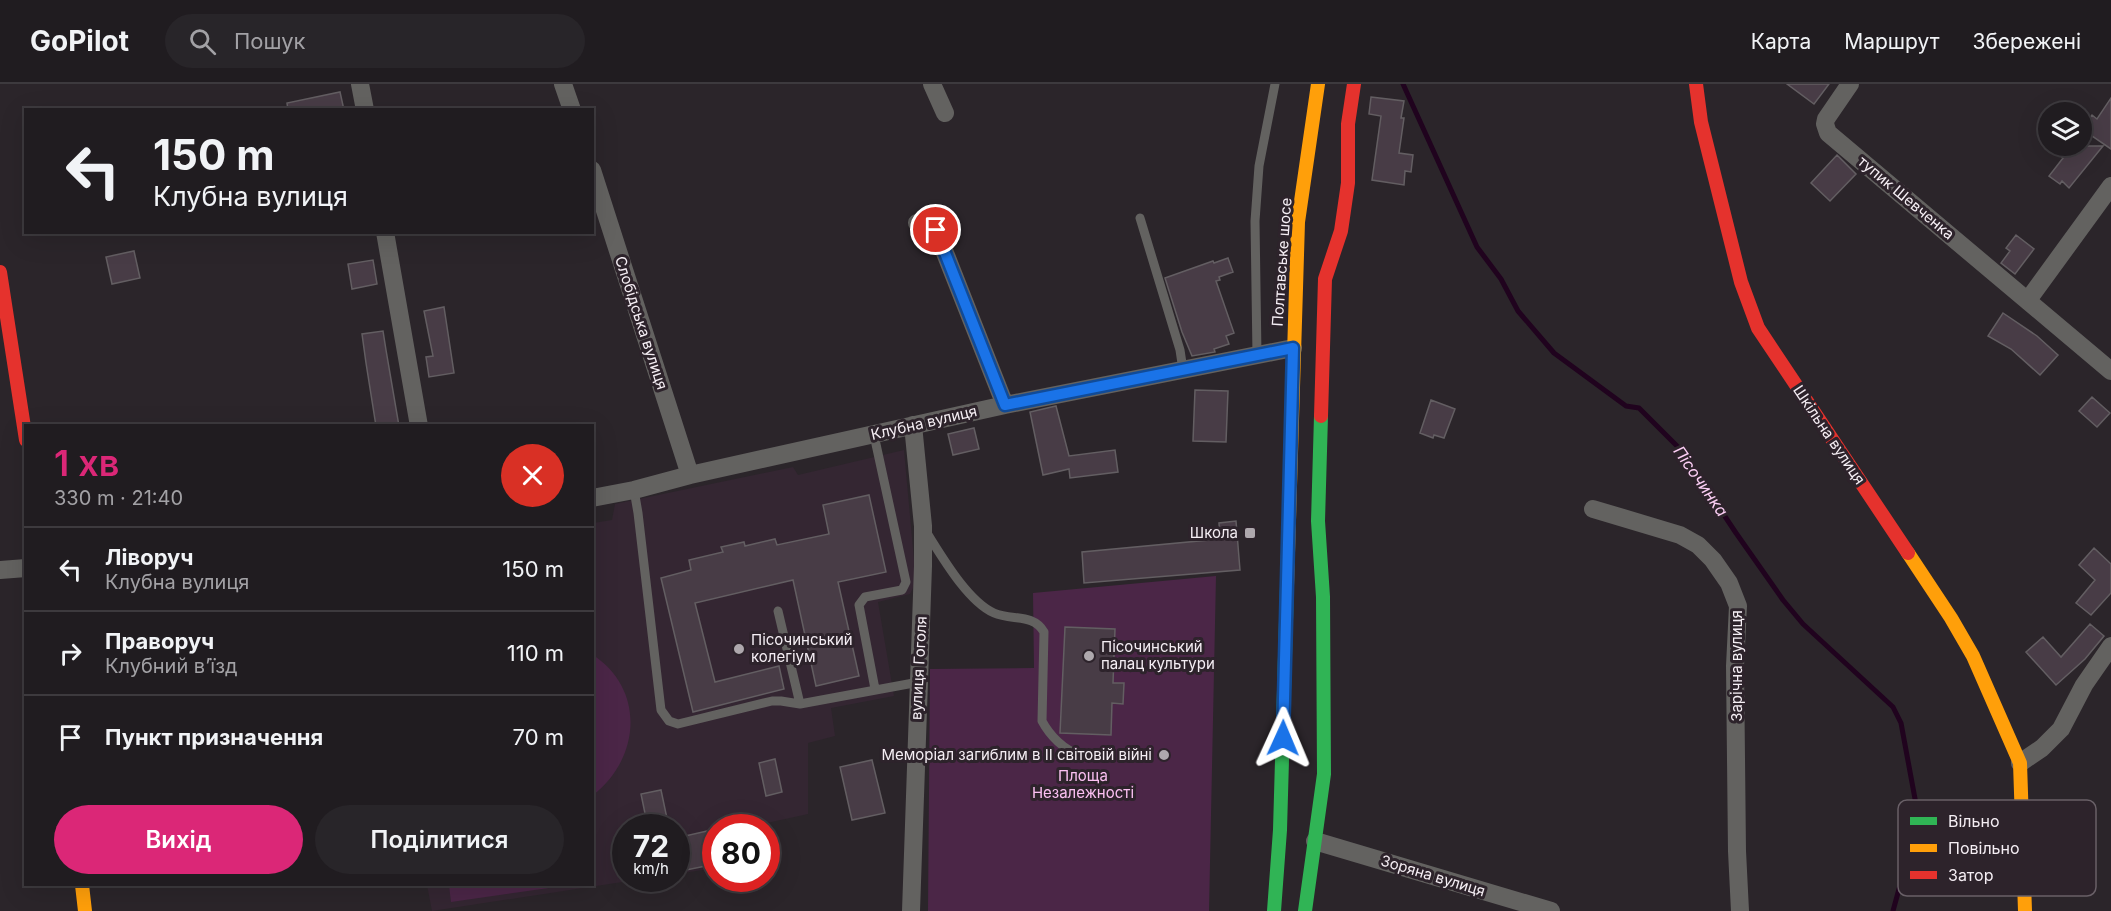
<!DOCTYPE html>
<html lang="uk">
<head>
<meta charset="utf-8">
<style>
  :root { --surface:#201c20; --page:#282529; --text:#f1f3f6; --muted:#a2a1a5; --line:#3d3a3e; --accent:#db2777 }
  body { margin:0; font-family:Inter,sans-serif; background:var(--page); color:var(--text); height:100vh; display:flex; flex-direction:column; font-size:22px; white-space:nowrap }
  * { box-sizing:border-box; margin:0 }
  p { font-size:20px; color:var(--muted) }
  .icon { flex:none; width:33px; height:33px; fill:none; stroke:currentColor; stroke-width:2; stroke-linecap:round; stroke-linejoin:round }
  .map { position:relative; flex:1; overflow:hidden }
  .details { position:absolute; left:24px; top:340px; width:570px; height:462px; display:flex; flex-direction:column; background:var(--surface); border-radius:0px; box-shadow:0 6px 24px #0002,0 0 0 2px var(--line) }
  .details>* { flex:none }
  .guide { position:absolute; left:24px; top:24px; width:570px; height:126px; border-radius:0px; box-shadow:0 6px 24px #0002,0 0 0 2px var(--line); background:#201c20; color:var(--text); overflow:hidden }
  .buttons { position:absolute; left:2038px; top:18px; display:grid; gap:12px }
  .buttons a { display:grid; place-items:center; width:54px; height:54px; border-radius:50%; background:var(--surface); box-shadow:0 6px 24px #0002,0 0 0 2px var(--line); font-size:30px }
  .speed { position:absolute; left:612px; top:730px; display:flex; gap:12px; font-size:30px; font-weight:700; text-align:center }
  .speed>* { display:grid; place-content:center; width:78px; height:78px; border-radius:50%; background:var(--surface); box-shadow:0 6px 24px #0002,0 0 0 2px var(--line); line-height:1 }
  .speed small { font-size:15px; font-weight:400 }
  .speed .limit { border:9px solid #d22; background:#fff; color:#111 }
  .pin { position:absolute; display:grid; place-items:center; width:51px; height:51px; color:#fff; margin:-26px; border:3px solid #fff; border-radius:50%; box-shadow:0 2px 6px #0007 }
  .me { position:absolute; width:66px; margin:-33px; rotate:1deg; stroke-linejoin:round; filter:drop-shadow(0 0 4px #0008) }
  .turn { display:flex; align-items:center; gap:21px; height:126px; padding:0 30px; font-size:27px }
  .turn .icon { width:78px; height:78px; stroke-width:2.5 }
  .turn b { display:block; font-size:42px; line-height:51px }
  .round { display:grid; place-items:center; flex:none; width:63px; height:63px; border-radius:32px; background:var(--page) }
  .head { display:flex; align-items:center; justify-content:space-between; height:102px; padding:0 30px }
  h1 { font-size:36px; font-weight:600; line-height:45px; color:var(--accent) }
  .primary-button { display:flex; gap:12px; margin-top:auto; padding:12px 30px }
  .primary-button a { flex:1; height:69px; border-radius:36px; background:var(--accent); color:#fff; font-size:24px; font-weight:600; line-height:69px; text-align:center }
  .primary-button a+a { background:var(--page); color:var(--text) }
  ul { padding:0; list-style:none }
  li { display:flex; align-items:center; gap:18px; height:84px; padding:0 30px; border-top:2px solid var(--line) }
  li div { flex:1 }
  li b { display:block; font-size:22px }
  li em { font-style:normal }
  header { display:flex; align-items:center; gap:36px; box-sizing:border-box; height:84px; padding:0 30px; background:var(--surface); border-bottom:2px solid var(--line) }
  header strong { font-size:28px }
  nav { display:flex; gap:33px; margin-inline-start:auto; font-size:21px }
  .search { width:420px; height:54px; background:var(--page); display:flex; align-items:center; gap:15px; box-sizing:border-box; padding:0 21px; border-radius:33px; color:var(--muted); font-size:22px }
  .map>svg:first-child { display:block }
</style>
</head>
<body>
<header>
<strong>GoPilot</strong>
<div class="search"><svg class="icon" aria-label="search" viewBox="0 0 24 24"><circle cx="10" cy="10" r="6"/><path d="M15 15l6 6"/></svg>Пошук</div>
<nav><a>Карта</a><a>Маршрут</a><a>Збережені</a></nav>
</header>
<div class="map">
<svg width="2111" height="827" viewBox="0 0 2111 827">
  <rect width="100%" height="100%" fill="#2b252a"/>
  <path fill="#342632" d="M904,366l12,132 -6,12 -32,8 16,94 -63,12 4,28 -27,7v71l-41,9 -4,5h-47l-1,40 -38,6 -1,-46h-50v51h16l-210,32 -5,-26h165l1,-362 19,-3 3,-16 178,-37 5,8z"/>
  <path fill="#4b2647" d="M1216,492l-7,335h-281l2,-242 104,-1 -1,-75z
    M593,571c53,35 47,104 0,140z
    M449,801h107v2l-105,15z"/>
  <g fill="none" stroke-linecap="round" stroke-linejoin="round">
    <path stroke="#20031e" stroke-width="5" d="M1403,0l74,163 24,32 17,32 36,42 72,53 13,2 41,41 56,84 47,67 20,24 90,83 8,16 17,92 -4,38 -15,36 -6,22"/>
  </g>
  <path fill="#483c46" stroke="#635e62" stroke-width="1.5" d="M1787,0h42l-15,20z
    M340,8l4,18h-56l-1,-7z
    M1371,13l33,4 -3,17h3l-5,35 14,2 -2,17 -6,-1 -1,14 -32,-5 9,-64 -12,-2z
    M2111,14v51l-29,-20 10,-14 5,4z
    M2048,62h55l-34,42 -7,-7 -2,3 -11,-8 14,-18z
    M1837,71l19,19 -26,27 -19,-18z
    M2016,151l18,14 -19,25 -14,-11 9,-12 -4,-3z
    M134,167l6,27 -28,6 -6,-27z
    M1228,174l5,14 -14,5 1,3 -4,1 18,52 -8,3 3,8 -15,5 1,3 -23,4 -10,-24 -17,-54 48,-17 1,2z
    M373,176l4,24 -25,5 -4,-25z
    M444,223l10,66 -25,4 -3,-20 7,-1 -9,-45z
    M2003,229l34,23 21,19 -18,20 -29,-26 -23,-13z
    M383,247l3,19 13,76h-23l-10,-63 -4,-29z
    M1195,306l33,1 -2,51 -33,-1z
    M2092,313l18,16 -13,14 -18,-16z
    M1431,316l24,9 -11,29 -10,-3 -1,3 -13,-5z
    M1056,322l13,50 46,-6 3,22 -48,6 -1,-9 -26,6 -13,-63z
    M974,344l5,21 -26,6 -5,-21z
    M869,411l17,77 -48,10 21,94 -43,10 -23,-106 -98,23 20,79 64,-16 5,23 -91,23 -32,-134 30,-8 -2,-10 34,-8 -2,-5 23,-5 1,4 30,-7 2,6 52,-11 -6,-29z
    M1236,437l4,49 -156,13 -2,-31 138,-13 -1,-16z
    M2094,464l17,16v29l-20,22 -15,-12 19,-23 -16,-15z
    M2090,540l14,12 -19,23 -29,26 -30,-33 17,-15 18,20z
    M1065,543l50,2 -2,54h11l-1,21 -11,-1 -1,32 -51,-2z
    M775,675l7,33 -16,4 -7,-33z
    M872,676l13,53 -33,7 -12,-53z
    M661,706l8,38h-21l-7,-34z
    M716,745v35l-40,8v-34z"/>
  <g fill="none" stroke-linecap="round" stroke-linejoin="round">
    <path stroke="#636260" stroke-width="9" d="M1140,134l40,132 3,20
      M1257,271l-2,-134 4,-55 16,-82
      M874,351l32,147 -4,8 -37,7 -6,8 16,84
      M634,406l4,23 23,197 8,11 9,3 94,-23h9l19,3 119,-22
      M925,446c16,25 42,71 69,83 18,8 39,0 50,19l-2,89c8,15 22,29 38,34 9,3 21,0 29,0
      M778,527l22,93"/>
    <path stroke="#636260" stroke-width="18" d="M360,0l5,26
      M563,0l9,26
      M932,0l13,29
      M1850,0l-24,35 -1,5 3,9 283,238
      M592,86l98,305
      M917,139l11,1 8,6 69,175
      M385,148l34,194
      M2028,216l83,-114
      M592,414l42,-8 56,-15 315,-70 288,-57
      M1593,425l87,26 18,10 15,15 16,23 9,23 -3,60 2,185 3,60
      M0,486l26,-2
      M2020,679l22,-15 19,-19 23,-44 27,-39
      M1315,757l236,70
      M911,827l12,-345v-40l-10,-101"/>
    <path stroke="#30b455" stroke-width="14" d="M1274,827l6,-81 7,-244
      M1305,827l19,-137 -1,-177 -5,-76 3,-105"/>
    <path stroke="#ff9f0a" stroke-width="14" d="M1908,469l43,65 22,38 47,107 5,148
      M1287,502l11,-364 20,-138
      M82,801l3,26"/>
    <path stroke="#e5322d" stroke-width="14" d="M1696,0l5,38 40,160 17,46 150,225
      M0,188l26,168
      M1321,332l4,-137 16,-48 7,-48v-59l6,-40"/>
  </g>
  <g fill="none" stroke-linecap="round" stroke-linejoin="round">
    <defs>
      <path id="route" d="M936,146l69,175 288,-57 -10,390"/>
    </defs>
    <use href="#route" stroke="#114b97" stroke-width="15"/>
    <use href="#route" stroke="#1a73e8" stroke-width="10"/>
  </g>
  <g fill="#aea8ad" stroke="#2d232b" stroke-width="2">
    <rect x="1244" y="443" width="12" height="12" rx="3"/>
    <circle cx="739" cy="565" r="6"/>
    <circle cx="1089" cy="572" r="6"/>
    <circle cx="1164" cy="671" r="6"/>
  </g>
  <g text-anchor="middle" stroke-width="6" stroke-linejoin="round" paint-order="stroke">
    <g font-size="15" fill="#f5eef4" stroke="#2d232b">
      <text transform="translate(1906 114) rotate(40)" y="5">тупик Шевченка</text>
      <text transform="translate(1282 178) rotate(-86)" y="5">Полтавське шосе</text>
      <text transform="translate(641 239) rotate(72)" y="5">Слобідська вулиця</text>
      <text transform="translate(924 339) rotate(-13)" y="5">Клубна вулиця</text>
      <text transform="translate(1829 351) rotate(56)" y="5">Шкільна вулиця</text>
      <text transform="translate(1737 582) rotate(-90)" y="5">Зарічна вулиця</text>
      <text transform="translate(919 584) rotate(-87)" y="5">вулиця Гоголя</text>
      <text transform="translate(1433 792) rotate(17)" y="5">Зоряна вулиця</text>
    </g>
    <g font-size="15" fill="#f5eef4" stroke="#2d232b" text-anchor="end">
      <text x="1238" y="454">Школа</text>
      <text x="751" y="561" text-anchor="start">Пісочинський<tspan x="751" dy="17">колегіум</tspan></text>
      <text x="1101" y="568" text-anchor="start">Пісочинський<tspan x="1101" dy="17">палац культури</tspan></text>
      <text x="1152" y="676">Меморіал загиблим в II світовій війні</text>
    </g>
    <g font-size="15" fill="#fbc0f2" stroke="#2d232b">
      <text x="1083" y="697">Площа<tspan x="1083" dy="17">Незалежності</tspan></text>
    </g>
    <g font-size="16" font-style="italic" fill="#fccff5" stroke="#2d232b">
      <text transform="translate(1701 397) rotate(55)" y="6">Пісочинка</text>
    </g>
  </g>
  <rect x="1898" y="716" width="198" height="96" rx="9" fill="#2d232b" stroke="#696067" stroke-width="1.5"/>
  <rect x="1910" y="733" width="27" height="8" fill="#30b455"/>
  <rect x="1910" y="760" width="27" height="8" fill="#ff9f0a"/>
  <rect x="1910" y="787" width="27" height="8" fill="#e5322d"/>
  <g font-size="16" fill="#f5eef4">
    <text x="1948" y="743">Вільно</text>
    <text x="1948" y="770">Повільно</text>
    <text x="1948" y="797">Затор</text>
  </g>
</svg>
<div class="buttons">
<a><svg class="icon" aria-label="layers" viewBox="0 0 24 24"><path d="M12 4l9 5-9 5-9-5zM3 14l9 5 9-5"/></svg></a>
</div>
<div class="speed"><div>72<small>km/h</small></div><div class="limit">80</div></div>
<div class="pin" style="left:936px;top:146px;background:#d93025"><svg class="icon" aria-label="arrive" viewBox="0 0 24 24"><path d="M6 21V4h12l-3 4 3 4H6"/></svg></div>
<svg class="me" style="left:1283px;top:654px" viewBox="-20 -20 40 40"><path d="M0-17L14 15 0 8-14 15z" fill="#1a73e8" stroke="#fff" stroke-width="4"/></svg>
<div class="guide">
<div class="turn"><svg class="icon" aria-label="left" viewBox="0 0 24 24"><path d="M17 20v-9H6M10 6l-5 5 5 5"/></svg><div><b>150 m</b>Клубна вулиця</div></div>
</div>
<section class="details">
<div class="head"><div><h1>1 хв</h1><p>330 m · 21:40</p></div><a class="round" style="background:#d93025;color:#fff"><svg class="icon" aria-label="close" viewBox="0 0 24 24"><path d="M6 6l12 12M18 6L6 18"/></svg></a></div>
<ul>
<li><svg class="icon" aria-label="left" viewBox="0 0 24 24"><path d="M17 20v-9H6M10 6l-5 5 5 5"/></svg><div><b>Ліворуч</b><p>Клубна вулиця</p></div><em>150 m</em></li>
<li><svg class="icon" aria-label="right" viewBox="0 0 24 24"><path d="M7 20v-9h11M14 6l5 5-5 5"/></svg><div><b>Праворуч</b><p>Клубний в’їзд</p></div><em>110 m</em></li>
<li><svg class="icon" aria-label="arrive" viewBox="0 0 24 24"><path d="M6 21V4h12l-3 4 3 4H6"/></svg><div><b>Пункт призначення</b></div><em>70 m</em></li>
</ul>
<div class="primary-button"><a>Вихід</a><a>Поділитися</a></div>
</section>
</div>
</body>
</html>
